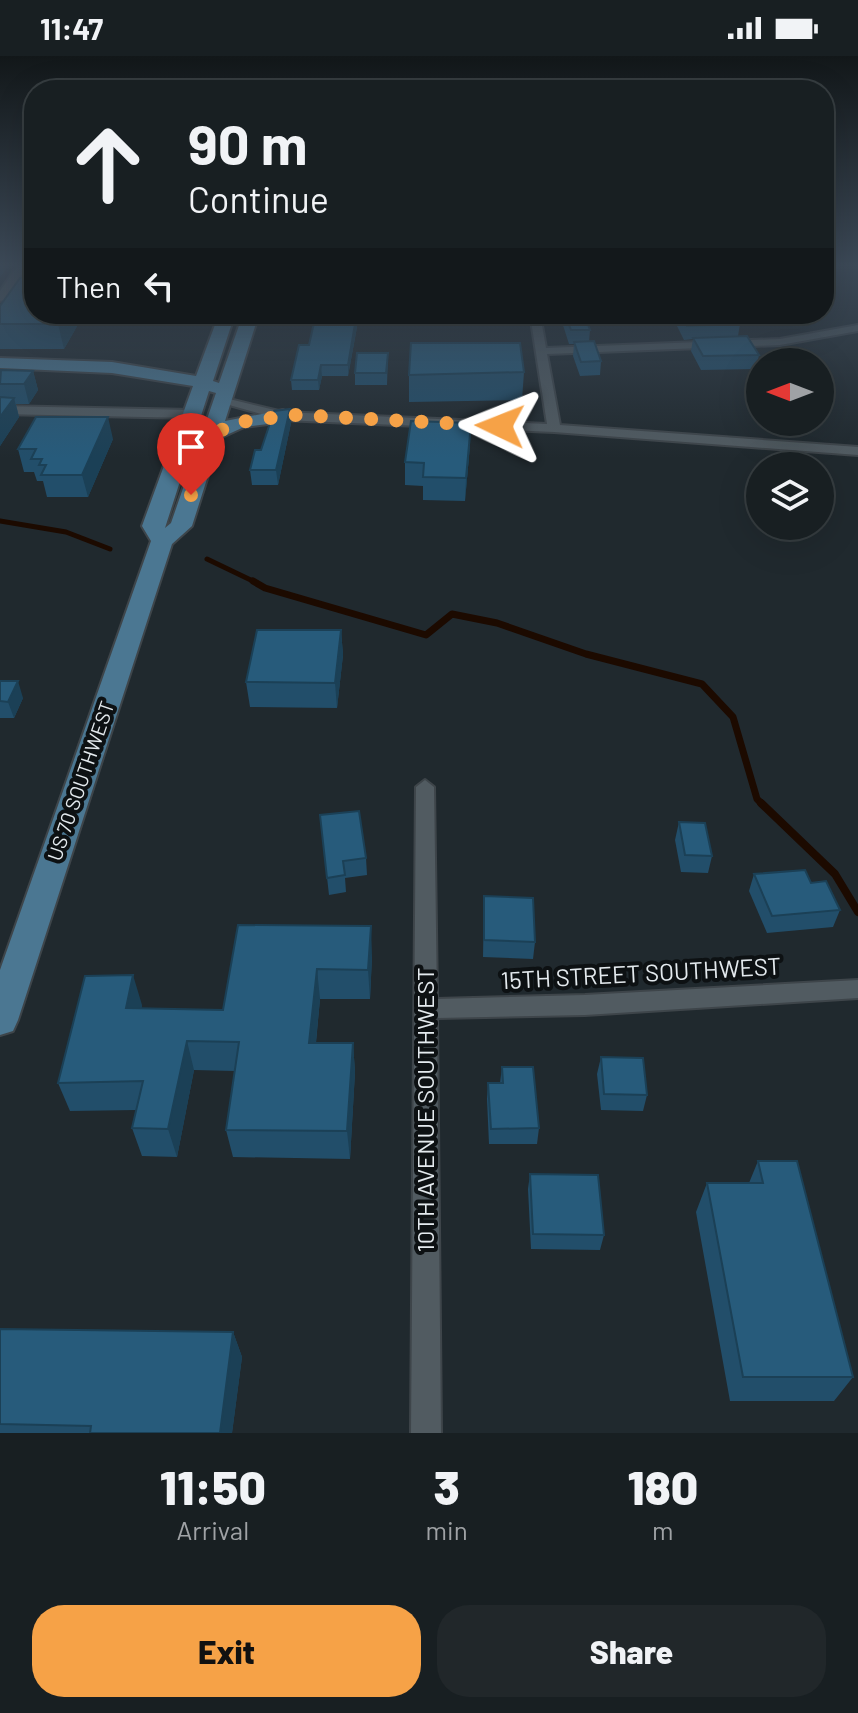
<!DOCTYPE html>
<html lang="en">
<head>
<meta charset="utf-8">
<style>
  :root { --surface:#181f22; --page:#21272a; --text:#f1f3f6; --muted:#9fa2a5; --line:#363d40; --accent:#f6a247 }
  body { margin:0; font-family:Barlow,sans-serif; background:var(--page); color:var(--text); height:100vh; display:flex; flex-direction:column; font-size:30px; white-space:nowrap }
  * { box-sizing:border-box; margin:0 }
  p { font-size:26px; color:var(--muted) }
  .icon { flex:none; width:44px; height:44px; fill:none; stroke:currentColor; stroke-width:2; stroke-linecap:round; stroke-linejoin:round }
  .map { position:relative; height:1377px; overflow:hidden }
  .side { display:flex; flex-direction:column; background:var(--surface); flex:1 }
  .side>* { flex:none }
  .hud { position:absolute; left:24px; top:24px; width:810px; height:244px; border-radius:32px; box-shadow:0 8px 32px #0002,0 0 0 2px var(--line); background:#181f22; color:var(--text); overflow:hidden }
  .needle { width:52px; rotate:270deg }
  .buttons { position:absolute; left:746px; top:292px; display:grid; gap:16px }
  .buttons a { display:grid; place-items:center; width:88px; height:88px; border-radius:50%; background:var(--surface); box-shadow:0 8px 32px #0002,0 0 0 2px var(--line); font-size:40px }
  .pin { position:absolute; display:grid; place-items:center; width:68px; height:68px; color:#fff; margin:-82px -34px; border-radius:50% 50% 50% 0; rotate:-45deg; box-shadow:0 0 8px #0007 }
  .pin .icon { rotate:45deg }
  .me { position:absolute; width:88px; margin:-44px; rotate:272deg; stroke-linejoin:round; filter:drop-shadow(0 0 6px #0008) }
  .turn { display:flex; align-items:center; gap:28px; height:168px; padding:0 32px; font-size:36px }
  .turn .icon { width:104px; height:104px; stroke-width:2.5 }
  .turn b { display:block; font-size:56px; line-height:68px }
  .then { display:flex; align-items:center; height:76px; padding:0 32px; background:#0003; gap:16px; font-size:30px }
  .eta { display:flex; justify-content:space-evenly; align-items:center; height:136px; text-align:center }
  .eta b { font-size:48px; font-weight:800; line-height:56px }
  .cta { display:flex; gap:16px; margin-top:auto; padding:16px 32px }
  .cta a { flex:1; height:92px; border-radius:32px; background:var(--accent); color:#111; font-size:32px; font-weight:800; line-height:92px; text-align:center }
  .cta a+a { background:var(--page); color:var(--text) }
  .status { display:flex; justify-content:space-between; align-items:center; height:56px; padding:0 40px; background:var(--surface); direction:ltr }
  .status svg { height:22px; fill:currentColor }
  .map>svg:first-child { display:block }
</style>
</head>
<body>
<div class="status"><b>11:47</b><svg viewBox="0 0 49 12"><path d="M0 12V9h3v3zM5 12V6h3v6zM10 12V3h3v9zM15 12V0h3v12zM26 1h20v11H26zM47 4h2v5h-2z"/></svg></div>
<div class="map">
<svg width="858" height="1377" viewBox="0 0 858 1377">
  <rect width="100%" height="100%" fill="#20292e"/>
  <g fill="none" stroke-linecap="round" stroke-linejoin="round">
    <path stroke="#1c0a00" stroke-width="5" d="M0,465l66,11 44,17
      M207,503l50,24"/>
    <path stroke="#1c0a00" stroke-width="7" d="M253,525l12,7 161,47 26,-21 45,9 89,31 116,30 31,33 24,82 6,6"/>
    <path stroke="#1c0a00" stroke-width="8" d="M761,747l74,71 23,38"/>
    <defs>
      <path id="street" d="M18,209h10l-24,35 -4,1v-10z
        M530,258h10l6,34 234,-9 78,-14v6l-78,14 -233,9 13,71 298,22v8l-304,-23 -271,-12 -68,-19 6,-4 62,15 264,12z
        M0,350l192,4 6,4 -6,4 -192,-4z
        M425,724l9,7 3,212 148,-4 273,-15v18l-273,17 -148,3 4,415h-30l5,-646z"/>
      <path id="primary" d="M219,258h16l-22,67 6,2 24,-69h16l-34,107 58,-11 10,6 -10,6 -39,5 -24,11 -28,88 -20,18 -154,476 -5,11 -13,4v-65l151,-429 -9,-15 51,-140 -81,-13 -112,-5v-10l112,4 84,14zM209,335l7,2 -45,130 -6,5z"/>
    </defs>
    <use href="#street" stroke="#3e454a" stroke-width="4"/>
    <use href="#primary" stroke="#3e454a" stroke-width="4"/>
    <use href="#street" fill="#515b61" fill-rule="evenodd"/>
    <use href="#primary" fill="#4b7792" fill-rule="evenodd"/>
  </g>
  <path fill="#224e6a" d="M0,250l34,8h50l-20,35h-64z
    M316,258h33v4h7l1,9 -9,49h-26l-3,14h-27l-1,-10 18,-35z
    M563,258h21l6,16 -1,12 12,19 -1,14 -20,1 -7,-20 1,-12h-5l-7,-22z
    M678,258h54l8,10 -2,12 21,19 -3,14 -55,1 -10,-19 2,-12 -9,1 -8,-16z
    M388,297l-1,32h-32v-12z
    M0,315h33l5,19 -9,14h-13l3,13 -19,29z
    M524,316l-2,28 -113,2v-27z
    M291,367l-13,62h-26l-2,-15 11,-20z
    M113,383l-25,58h-41l-4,-16h-6l-3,-9h-10l-6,-23z
    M470,389l-5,56 -42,-1v-14l-18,-1v-23z
    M341,574l2,25 -6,53 -87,-1 -4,-25z
    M0,625l23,17 -9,20h-14z
    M320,759l46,43 1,17 -22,3 1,14 -17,3z
    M679,766l33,34 -4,17 -27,-1 -6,-32z
    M754,818l57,9 29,27 -7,17 -66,6 -18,-42z
    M484,840l51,46 -2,17 -50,-2z
    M238,869l134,31 -2,43h-50l-4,44h37l2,29 -5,87 -117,-2 -7,-27 9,-59 -41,-1 -17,87 -35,-1 -10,-28 4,-18 -66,1 -12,-28 84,-78 -1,4 82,1z
    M601,1001l46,38 -4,16 -42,-1 -4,-36z
    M502,1011l37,61 -2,16h-48l-2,-45 1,-16h12z
    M758,1105l95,216 -19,24h-104l-34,-189 11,-29h42z
    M530,1118l74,61 -4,15 -69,-1 -3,-60z
    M0,1273l233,3 9,25 -10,76h-232z"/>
  <path fill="#1b4056" d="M0,209l9,1 -9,11z
    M64,258h20l-20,35 -6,-25z
    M356,262l1,9 -9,49v-11z
    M321,309l1,11 -3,14 -1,-10z
    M33,315l5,19 -9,14 -5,-20z
    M14,342l5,19 -19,29v-29z
    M290,353l1,14 -13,62 -2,-15z
    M108,361l5,22 -25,58 -6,-22z
    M471,367l-1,22 -5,56 1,-23z
    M341,574l2,25 -6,53 -2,-25z
    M18,625l5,17 -9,20 -6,-16z
    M371,870l1,30 -2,43 -2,-29z
    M317,913l3,30 -7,72 -4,-28z
    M133,919l9,30 -6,33 -10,-30z
    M187,985l7,29 -17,87 -9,-28z
    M353,987l2,29 -5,87 -3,-28z
    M233,1276l9,25 -10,76h-12z"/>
  <path fill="#275b7b" stroke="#1b4056" stroke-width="2" d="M34,213v45h30l-6,10h-58v-18l20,-28h8z
    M316,258h31v4h9l-8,47h-27l-3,15h-27l8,-35h10z
    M565,258h19l6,16h-19z
    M680,258h52l8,10 -53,2z
    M747,280l12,19 -56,1 -10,-18z
    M594,285l7,20 -20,1 -7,-20z
    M411,287h109l4,29 -115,3z
    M357,297h31l-2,20h-31z
    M1,314l32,1 -9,13h-24z
    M0,341l14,1 -14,19z
    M290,353l-14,61h-26l5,-20h6l13,-39z
    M36,361h72l-26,58h-41l5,-10h-7l3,-6h-11l5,-10h-18z
    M411,365l60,2 -5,55 -43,-1 1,-14 -19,-1z
    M772,400l18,1 3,9h-19z
    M257,574h84l-6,53 -89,-1z
    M0,625h18l-10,21 -8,-1z
    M359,755l7,47 -23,3 2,14 -18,3 -7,-63z
    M679,766l26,1 7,33 -27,-1z
    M805,814l6,13 15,-2 14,29 -68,6 -18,-42z
    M484,840l49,2 2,44 -51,-2z
    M238,869l133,1 -3,44 -51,-1 -8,74h44l-6,88 -121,-1 13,-88 -52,-1 -19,88 -36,-1 11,-47 -85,2 27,-107 48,-1 -7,33 97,2z
    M601,1001l42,1 4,37 -43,-1z
    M502,1011h31l6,61 -48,1 -3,-46h15z
    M758,1105h39l56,216h-110l-36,-194h56z
    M530,1118l68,1 6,60 -71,-1z
    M0,1273l233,3 -13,101h-130l1,-7 -91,-2z"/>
  <linearGradient id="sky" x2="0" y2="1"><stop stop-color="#121719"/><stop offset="0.52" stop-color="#3c4957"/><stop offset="1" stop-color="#3c4957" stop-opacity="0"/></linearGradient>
  <rect width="858" height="402" fill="url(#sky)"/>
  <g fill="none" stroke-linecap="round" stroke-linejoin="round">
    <path stroke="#f6a247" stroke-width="14" stroke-dasharray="0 25.2" d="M191,439l20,-60 28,-13 57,-7 204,11"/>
  </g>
  <g text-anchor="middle" stroke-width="8" stroke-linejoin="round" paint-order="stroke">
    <g font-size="20" fill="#e4eaee" stroke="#0d1113">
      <text transform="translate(81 725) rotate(-71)" y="7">US 70 SOUTHWEST</text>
    </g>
    <g font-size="24" fill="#e4eaee" stroke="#0d1113">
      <text transform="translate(641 918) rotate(-3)" y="8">15TH STREET SOUTHWEST</text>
      <text transform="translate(426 1054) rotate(-90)" y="8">10TH AVENUE SOUTHWEST</text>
    </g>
  </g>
</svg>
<div class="buttons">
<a><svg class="needle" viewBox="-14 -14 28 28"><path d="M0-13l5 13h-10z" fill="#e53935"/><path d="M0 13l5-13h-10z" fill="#9fa2a5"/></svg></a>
<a><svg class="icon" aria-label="layers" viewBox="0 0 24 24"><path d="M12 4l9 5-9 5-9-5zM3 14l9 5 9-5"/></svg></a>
</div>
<div class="pin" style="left:191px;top:439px;background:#d93025"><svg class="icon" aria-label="arrive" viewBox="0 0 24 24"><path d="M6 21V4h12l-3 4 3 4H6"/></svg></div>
<svg class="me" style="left:500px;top:370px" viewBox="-20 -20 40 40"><path d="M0-17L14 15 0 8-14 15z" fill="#f6a247" stroke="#fff" stroke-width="4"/></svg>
<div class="hud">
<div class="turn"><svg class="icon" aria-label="ahead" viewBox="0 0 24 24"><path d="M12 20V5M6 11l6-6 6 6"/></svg><div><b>90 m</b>Continue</div></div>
<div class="then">Then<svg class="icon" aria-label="left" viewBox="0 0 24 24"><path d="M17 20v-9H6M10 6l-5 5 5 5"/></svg></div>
</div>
</div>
<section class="side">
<div class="eta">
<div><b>11:50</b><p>Arrival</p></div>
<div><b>3</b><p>min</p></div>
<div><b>180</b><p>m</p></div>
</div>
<div class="cta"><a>Exit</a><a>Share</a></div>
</section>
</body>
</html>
